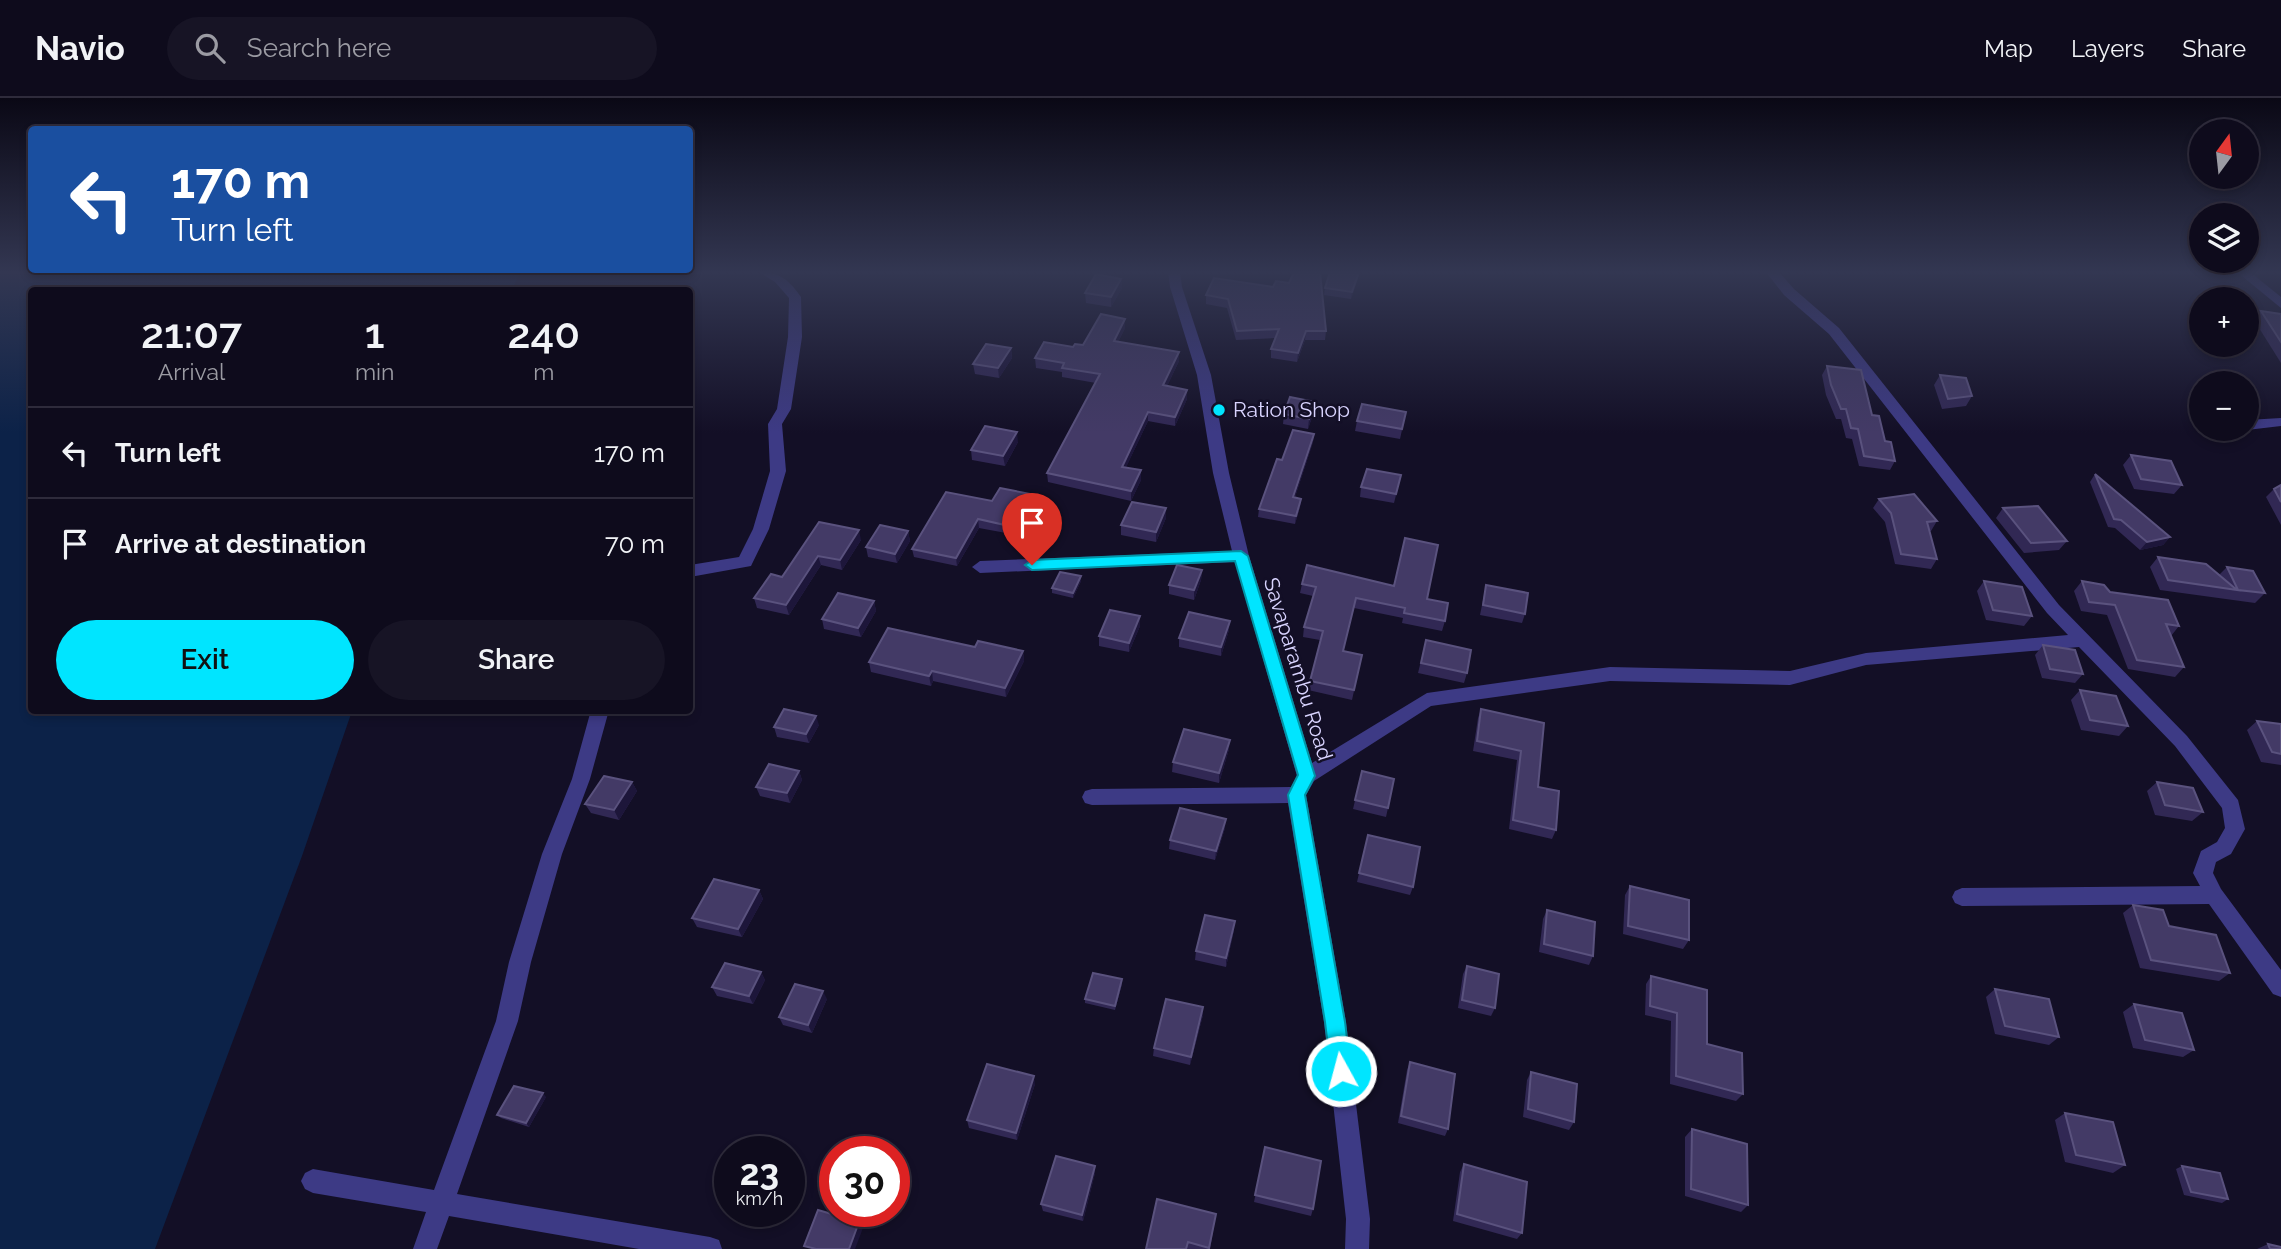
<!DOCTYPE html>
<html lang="en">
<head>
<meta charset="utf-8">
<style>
  :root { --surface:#0e0b1c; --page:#171425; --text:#f1f3f6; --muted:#9b9ba3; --line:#2e2b3b; --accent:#00e5ff }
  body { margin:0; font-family:Raleway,sans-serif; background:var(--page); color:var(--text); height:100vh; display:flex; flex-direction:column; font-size:26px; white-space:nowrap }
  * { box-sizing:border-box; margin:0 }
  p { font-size:23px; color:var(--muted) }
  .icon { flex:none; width:38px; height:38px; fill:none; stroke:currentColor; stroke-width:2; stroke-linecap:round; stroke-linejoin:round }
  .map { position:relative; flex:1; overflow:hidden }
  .drawer { position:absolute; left:28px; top:189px; width:665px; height:427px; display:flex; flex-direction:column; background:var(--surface); border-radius:7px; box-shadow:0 4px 10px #0003,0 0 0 2px var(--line) }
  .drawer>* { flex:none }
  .hud { position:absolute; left:28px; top:28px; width:665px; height:147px; border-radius:7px; box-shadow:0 4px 10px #0003,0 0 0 2px var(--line); background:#1a4fa0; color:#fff; overflow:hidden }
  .needle { width:46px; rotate:15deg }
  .buttons { position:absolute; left:2189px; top:21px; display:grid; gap:14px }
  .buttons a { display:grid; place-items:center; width:70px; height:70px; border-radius:50%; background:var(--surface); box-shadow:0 4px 10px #0003,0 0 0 2px var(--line); font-size:35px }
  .speed { position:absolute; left:714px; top:1038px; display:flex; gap:14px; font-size:35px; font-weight:700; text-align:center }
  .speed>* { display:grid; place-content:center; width:91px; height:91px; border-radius:50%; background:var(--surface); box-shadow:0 4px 10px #0003,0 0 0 2px var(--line); line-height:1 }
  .speed small { font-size:18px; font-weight:400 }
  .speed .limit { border:10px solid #d22; background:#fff; color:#111 }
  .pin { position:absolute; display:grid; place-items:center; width:60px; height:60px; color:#fff; margin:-72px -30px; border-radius:50% 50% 50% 0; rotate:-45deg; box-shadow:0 0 7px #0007 }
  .pin .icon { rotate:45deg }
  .me { position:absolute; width:77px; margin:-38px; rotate:353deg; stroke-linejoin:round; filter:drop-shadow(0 0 5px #0008) }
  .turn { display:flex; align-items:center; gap:24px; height:147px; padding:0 28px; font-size:32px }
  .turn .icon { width:91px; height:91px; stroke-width:2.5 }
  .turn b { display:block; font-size:49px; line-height:60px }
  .eta { display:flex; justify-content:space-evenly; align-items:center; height:119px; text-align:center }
  .eta b { font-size:42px; font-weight:600; line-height:49px }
  .button { display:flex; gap:14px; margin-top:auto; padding:14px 28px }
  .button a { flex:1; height:80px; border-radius:42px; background:var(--accent); color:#111; font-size:28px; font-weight:600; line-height:80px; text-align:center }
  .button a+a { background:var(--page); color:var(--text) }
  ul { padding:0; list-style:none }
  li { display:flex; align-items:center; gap:21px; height:91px; padding:0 28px; border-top:2px solid var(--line) }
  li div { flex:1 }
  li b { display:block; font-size:26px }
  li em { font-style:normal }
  header { display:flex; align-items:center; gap:42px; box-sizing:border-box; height:98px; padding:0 35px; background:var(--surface); border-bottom:2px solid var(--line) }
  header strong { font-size:33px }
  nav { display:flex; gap:38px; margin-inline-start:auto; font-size:24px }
  .search { width:490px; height:63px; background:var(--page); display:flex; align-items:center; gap:18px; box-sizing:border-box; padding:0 24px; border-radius:38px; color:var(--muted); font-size:26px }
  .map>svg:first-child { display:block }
</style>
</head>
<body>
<header>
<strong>Navio</strong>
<div class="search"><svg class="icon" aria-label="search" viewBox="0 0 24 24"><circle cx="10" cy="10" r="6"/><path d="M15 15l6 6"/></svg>Search here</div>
<nav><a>Map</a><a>Layers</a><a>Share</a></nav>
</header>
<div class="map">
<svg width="2281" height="1151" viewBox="0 0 2281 1151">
  <rect width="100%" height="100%" fill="#130f26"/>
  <path fill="#0c2248" d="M0,174h520l-8,18h-480v420l320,1 -50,145 -147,393h-155z"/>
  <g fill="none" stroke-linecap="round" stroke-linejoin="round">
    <path fill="#3d3a85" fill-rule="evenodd" d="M759,174c21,0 30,8 42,25l1,40 -11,72 -9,15 4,47 -17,58 -18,37 -61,11v-12l49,-8 14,-28 17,-58 -2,-47 9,-15 11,-72 1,-39 -14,-16z
      M1168,174h12l2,15 29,88 18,98 20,83 63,207 115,-70 183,-26 180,4 76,-18 202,-18 -21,-22 -218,-279 -45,-39 -18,-23h13l15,17 45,39 220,277 128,131 51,64 7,29 -14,25 -15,8 -3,11 8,16 60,81v27l-8,-3 -64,-90 -247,2 -7,-3 -3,-6 3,-6 7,-3 238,-2 -7,-13 8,-22 16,-9 8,-14 -3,-20 -47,-62 -96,-99 -213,18 -76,20 -180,-4 -179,25 -117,75 -8,14 40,227 24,197 -1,30h-24l1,-30 -22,-197 -36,-219 -196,2 -7,-2 -3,-6 3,-6 7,-2 199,-2 6,-11 -62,-214 -255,11 -8,-6 8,-6 252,-10 -19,-78 -16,-98 -27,-88z
      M2237,174h13l31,25v11z
      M2281,320v8l-34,4 -3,-1h3v-9z
      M591,612h18l-19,69 -28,75 -31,108 -13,59 -61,173 253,43 9,3 3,9h-83l-190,-33 -12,33h-24l13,-37 -113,-19 -8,-4 -4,-8 4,-8 8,-4 121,21 62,-169 13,-59 33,-108 30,-75z"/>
  </g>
  <path fill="#312854" d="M1330,174h30l-9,27 -27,-4 1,-7z
    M1214,180l112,53 -1,9h-20l-8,22 -26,-4v-9l4,-11 -39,2 -9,-32 -21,-4v-9z
    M1121,181l1,9 -11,19 -25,-4 -1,-10z
    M2261,213l20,3v49l-27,-43z
    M1125,230l-7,14 61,19 -12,25 20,13 -12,27 -27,-5 -22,46 15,13 -10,21 -83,-19 -1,-9 49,-90 -34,-6v-5l-26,-4 -1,-10 48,-13z
    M1011,250l1,10 -13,20 -24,-4 -2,-10z
    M1827,268l45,49 23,46 -5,9 -31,-4 -7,-27 -6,-1 -5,-19h-5l-10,-24 -4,-20z
    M1940,277l32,21 -6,10 -24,3 -8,-24z
    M1315,304l-1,9 -6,18 -25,-5 1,-10z
    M1406,314l-6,27 -45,-8 2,-10z
    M1314,336l-1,8 -18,55 6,2 -1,8 -5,17 -37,-7 1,-8 23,-49z
    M1018,344l-13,24 -33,-6 -1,-10z
    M2131,357l51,30 -8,9 -40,-5 -11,-24z
    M2095,376l75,63 -7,8 -23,5 -25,-22 -7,-1 -18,-45z
    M1401,377l-7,28 -34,-6 1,-10z
    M2281,387v40l-15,-28 8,-8z
    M1035,397v8l-9,17 -12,-2 -8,15 -27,-5 -22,38 -43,-9 -2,-8 80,-48z
    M1879,401l58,22 -6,10h-2l8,28 -6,10 -36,-5 -10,-42 -12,-14z
    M1166,410v10l-10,24 -35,-7v-10z
    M2003,410l64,33 -8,9 -35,3 -28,-35z
    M819,424l42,18 -19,30 -21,-5 -32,50 -32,-7 -3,-10 28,-21z
    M908,433l2,10 -13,22 -29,-6 -2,-10z
    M2158,459l61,18 8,-8 38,26 -10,10 -95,-13 -10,-23z
    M1202,472l-1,10 -7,20 -25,-6v-9z
    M1081,483l-8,17 -21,-5v-5z
    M1984,483l48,35 -8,10 -38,-6 -9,-29z
    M2082,483l28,11 69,34 -8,10 13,31 -9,10 -47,-8 -21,-54 -26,-4 -7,-20z
    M1302,486l125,15 18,22 -3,10 -40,-8 1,-5 -49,-10 -11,43 19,4 -10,45 -44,-10 12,-50 -17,-3 1,-10 9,-31 -13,-3z
    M1486,487l39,29 -3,9 -42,-8z
    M874,503l2,10 -15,26 -37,-8 -2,-10z
    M1140,528l-11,26 -30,-6v-10z
    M1229,532l-8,26 -42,-9v-9z
    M1426,542l41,33 -3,10 -46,-10z
    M2043,547l40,29 -8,9 -33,-5 -7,-23z
    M975,549l48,4 1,10 -18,36 -73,-16 -2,5 -60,-14 -2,-10z
    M2080,592l48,36 -9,10 -38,-6 -10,-30z
    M1481,611l63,14 -6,64 18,43 -4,9 -43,-10 8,-69 -44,-9 5,-33z
    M2257,623l24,3v41l-20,-3 -14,-32z
    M819,627l-10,18 -32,-6 -3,-10z
    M1229,651l-10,34 -47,-11 1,-10z
    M799,673l3,9 -12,23 -30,-7 -4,-9z
    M1362,673l26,37 -2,9 -33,-8z
    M632,684l5,9 -18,29 -28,-7 -6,-9z
    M2157,684l46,30 -11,9 -37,-6 -8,-24z
    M1225,730l-10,32 -46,-11 1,-9z
    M1368,737l45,52 -3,8 -53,-13z
    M1630,788l59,54 -6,9 -60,-15 2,-39z
    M759,792l4,9 -21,38 -45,-10 -5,-9z
    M2133,807l36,21 61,47 -11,8 -79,-13 -17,-55z
    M1547,812l46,46 -4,9 -50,-13 4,-33z
    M1234,832l-8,37 -31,-7 1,-9z
    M1467,868l28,42 -4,8 -33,-8 5,-34z
    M761,874l4,8 -12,24 -36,-8 -5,-9z
    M1651,878l56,68 36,50 -7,7 -66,-17 1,-63 -26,-6 1,-31z
    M1122,881v5l-7,26 -30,-7v-4z
    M1995,891l64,48 -10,8 -54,-11 -9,-37z
    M827,901l-15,34 -29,-8 -4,-8z
    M2134,906l60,46 -11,7 -50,-9 -10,-36z
    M1203,917l-13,50 -37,-9 1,-8z
    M1410,964l38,67 -3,7 -47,-13 9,-53z
    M1531,974l43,50 -5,8 -46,-13 4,-37z
    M1035,986l-18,56 -48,-12 -2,-8z
    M546,999l-17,30 -28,-9 -4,-3z
    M2065,1015l60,52 -12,8 -48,-11 -10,-42z
    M1692,1031l56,76 -7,7 -56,-16v-59z
    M1265,1049l48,62 -2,7 -57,-14z
    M1464,1066l58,69 -5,6 -64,-18 7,-49z
    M2182,1068l46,33 -6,4 -38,-8 -8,-26z
    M1095,1075l-12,48 -40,-10 -2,-7z
    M1216,1116l-6,35h-64z
    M2268,1146l13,5h-24z"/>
  <path fill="#1d163a" d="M1359,174h1l-9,27 1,-7z
    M1121,181l1,9 -11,19v-10z
    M1125,221v9l-11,22v-9z
    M1306,233l-1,9 -8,22 1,-9z
    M1011,250l1,10 -13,20 -1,-10z
    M1179,254v9l-16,34v-10z
    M1187,292v9l-12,27v-9z
    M1315,304l-1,9 -6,18 1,-10z
    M1148,314v9l-26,55v-9z
    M1017,334l1,10 -13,24 -2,-10z
    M1314,336l-1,8 -21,64 1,-9z
    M1141,372v10l-10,21v-10z
    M1035,397v8l-9,17 -1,-8z
    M1301,401l-1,8 -5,17 1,-8z
    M1166,410v10l-10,24v-10z
    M1013,412l1,8 -8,15 -1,-8z
    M978,421l1,9 -22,38 -1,-8z
    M859,432l2,10 -19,30 -2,-10z
    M908,433l2,10 -13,22 -2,-9z
    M2170,439l-7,8 -23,5 7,-8z
    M818,458l3,9 -32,50 -3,-10z
    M1202,472l-1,10 -7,20v-10z
    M1081,478v5l-8,17v-5z
    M874,503l2,10 -15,26 -3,-9z
    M1140,518v10l-11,26v-9z
    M1230,523l-1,9 -8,26v-9z
    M1023,553l1,10 -18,36 -1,-9z
    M932,573l1,10 -2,5 -2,-10z
    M816,618l3,9 -10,18 -3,-9z
    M1230,642l-1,9 -10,34v-10z
    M799,673l3,9 -12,23 -3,-10z
    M632,684l5,9 -18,29 -5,-10z
    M1226,721l-1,9 -10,32 1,-9z
    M759,792l4,9 -21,38 -4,-8z
    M1235,823l-1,9 -8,37v-9z
    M761,874l4,8 -12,24 -4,-8z
    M1122,881v5l-7,26v-4z
    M823,893l4,8 -15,34 -4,-8z
    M1203,909v8l-13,50 1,-8z
    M1034,978l1,8 -18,56 -1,-7z
    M543,995l3,4 -17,30 -3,-4z
    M1095,1068v7l-12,48 -1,-6z
    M859,1124l4,6 -8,21h-6z"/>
  <path fill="#433a66" stroke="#5a527e" stroke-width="2" d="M1294,174h26l6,59h-20l-8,22 -27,-4 8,-20 -42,2 -9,-32 -22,-4 8,-17 59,9 3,-6 13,2z
    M1330,174h29l-7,20 -27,-4z
    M1096,176l25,5 -10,18 -26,-4z
    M2261,213l20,3v28z
    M1101,216l24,5 -11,22 65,11 -16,33 24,5 -12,27 -27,-5 -26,55 19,3 -10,21 -84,-18 53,-99 -38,-6 2,-5 -29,-5 9,-16 29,5 2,-3 8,1z
    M986,246l25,4 -13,20 -25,-4z
    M1827,268l34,4 11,45 7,1 6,25 6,1 4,19 -31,-5 -6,-27 -7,-1 -5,-19h-5l-10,-24z
    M1940,277l26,3 6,18 -24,3z
    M1290,299l25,5 -6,17 -25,-5z
    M1362,306l44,8 -4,17 -45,-8z
    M985,328l32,6 -14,24 -32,-6z
    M1293,332l21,4 -21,63 8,2 -5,17 -37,-7 18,-50 5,1z
    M2131,357l40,6 11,24 -41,-6z
    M1367,371l34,6 -5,19 -35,-7z
    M2095,376l75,63 -23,5 -26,-22 -7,-1z
    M2281,387v17l-7,-13z
    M1000,390l35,7 -10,17 -12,-2 -8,15 -27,-6 -22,39 -44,-9 34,-57 46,9z
    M1914,396l23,27 -10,1 10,37 -36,-5 -10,-41 -12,-14z
    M1132,404l34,6 -10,24 -35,-7z
    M2038,408l29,35 -36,2 -28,-35z
    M819,424l40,8 -19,30 -22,-4 -32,49 -32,-7 17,-24 11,3z
    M880,427l28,6 -13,23 -29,-7z
    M1405,440l33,7 -11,54 21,4 -3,18 -41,-8 1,-5 -49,-10 -13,53 19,4 -8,35 -44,-9 13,-50 -19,-4 12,-40 -14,-3 5,-19 87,21z
    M2158,459l48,7 31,26 -69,-10z
    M1177,467l25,5 -8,20 -25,-5z
    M2227,469l26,4 12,22 -27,-3z
    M1060,474l21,4 -8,17 -21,-5z
    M1984,483l38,6 10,29 -39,-6z
    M2082,483l22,4 6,7 58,8 11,26 -13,-2 18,43 -47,-7 -22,-55 -26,-3z
    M1486,487l42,8 -3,21 -42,-9z
    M838,495l36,8 -16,27 -36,-9z
    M1110,512l30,6 -11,27 -30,-7z
    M1189,514l41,9 -9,26 -42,-9z
    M888,530l87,19 3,-6 45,10 -18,37 -73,-17 -3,5 -60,-14z
    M1426,542l45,10 -4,23 -46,-10z
    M2043,547l32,5 8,24 -33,-5z
    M2080,592l36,6 12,30 -38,-6z
    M784,611l32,7 -10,18 -32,-7z
    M1481,611l63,14 -6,64 21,4 -3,39 -43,-10 8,-69 -44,-10z
    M2257,623l24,3v30l-9,-2z
    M1184,631l46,11 -11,33 -46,-11z
    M769,666l30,7 -12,22 -31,-6z
    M1362,673l32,8 -6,29 -33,-8z
    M604,678l28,6 -18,28 -29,-6z
    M2157,684l36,6 10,24 -38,-7z
    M1180,710l46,11 -10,32 -46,-11z
    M1368,737l52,12 -7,40 -54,-14z
    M714,781l45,11 -21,39 -46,-11z
    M1630,788l59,14v40l-61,-14z
    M2133,807l30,5 6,16 47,9 14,38 -79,-13z
    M1547,812l48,12 -2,34 -49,-12z
    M1205,817l30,6 -9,37 -30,-7z
    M725,865l36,9 -12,24 -37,-9z
    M1467,868l32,8 -4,34 -33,-8z
    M1093,875l29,6 -7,27 -30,-7z
    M1651,878l56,14v54l35,9 1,41 -67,-18 1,-63 -27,-7z
    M795,886l28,7 -15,34 -29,-8z
    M1995,891l54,10 10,38 -54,-11z
    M1166,901l37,8 -12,50 -37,-9z
    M2134,906l48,9 12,37 -49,-10z
    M1410,964l45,12 -7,55 -47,-13z
    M987,966l47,12 -18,57 -49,-13z
    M1531,974l46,12 -3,38 -46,-13z
    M514,988l29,7 -17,30 -29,-8z
    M2065,1015l48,9 12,43 -49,-10z
    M1692,1031l55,15 1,61 -57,-16z
    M1265,1049l56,14 -8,48 -58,-14z
    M1056,1058l39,10 -13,49 -41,-11z
    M1464,1066l63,18 -5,51 -65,-19z
    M2182,1068l38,7 8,26 -37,-7z
    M1157,1101l59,15 -7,34 -21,-6 -2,7h-40z
    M818,1112l41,12 -10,27h-33l-12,-3z
    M2268,1146l13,3v2h-11z"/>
  <linearGradient id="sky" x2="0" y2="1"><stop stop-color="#0a0815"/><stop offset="0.52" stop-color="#333752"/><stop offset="1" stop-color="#333752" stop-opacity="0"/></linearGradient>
  <rect width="2281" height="335" fill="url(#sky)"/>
  <path fill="#00e5ff" stroke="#0095a6" stroke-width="2" d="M1241,453l7,5 67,220 -10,19 40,227 6,49 -3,7 -7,3 -7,-3 -3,-7 -6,-49 -37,-227 10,-20 -63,-214 -203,9 -7,-5 7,-5z"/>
  <circle fill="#00e5ff" stroke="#130f26" stroke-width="2.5" cx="1219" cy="312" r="7"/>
  <g text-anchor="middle" stroke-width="5" stroke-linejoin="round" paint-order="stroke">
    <g font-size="21" fill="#d9d4ff" stroke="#130f26" text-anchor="start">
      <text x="1233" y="319">Ration Shop</text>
    </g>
    <g font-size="21" fill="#d9d4ff" stroke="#130f26">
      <text transform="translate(1298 571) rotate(73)" y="7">Savaparambu Road</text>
    </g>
  </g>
</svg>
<div class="buttons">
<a><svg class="needle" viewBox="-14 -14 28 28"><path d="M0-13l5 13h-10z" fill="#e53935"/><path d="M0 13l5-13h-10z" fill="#9b9ba3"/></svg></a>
<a><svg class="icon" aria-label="layers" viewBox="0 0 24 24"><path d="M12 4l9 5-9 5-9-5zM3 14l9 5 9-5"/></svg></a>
<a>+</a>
<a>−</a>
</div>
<div class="speed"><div>23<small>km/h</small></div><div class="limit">30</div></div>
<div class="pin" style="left:1032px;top:467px;background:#d93025"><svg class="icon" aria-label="arrive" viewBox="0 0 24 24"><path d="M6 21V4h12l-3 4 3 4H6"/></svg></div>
<svg class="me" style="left:1341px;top:973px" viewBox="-20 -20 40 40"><circle r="17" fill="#00e5ff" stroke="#fff" stroke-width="3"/><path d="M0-11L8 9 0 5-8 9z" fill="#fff"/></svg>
<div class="hud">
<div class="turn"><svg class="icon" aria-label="left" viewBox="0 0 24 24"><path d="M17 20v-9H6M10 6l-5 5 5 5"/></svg><div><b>170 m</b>Turn left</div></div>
</div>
<section class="drawer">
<div class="eta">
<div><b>21:07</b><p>Arrival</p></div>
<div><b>1</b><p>min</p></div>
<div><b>240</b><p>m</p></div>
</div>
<ul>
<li><svg class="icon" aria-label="left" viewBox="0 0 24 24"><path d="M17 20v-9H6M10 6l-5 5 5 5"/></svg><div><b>Turn left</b></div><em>170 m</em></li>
<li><svg class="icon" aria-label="arrive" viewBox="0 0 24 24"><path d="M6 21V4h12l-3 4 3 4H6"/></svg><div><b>Arrive at destination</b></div><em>70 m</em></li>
</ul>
<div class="button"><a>Exit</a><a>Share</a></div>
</section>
</div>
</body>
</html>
